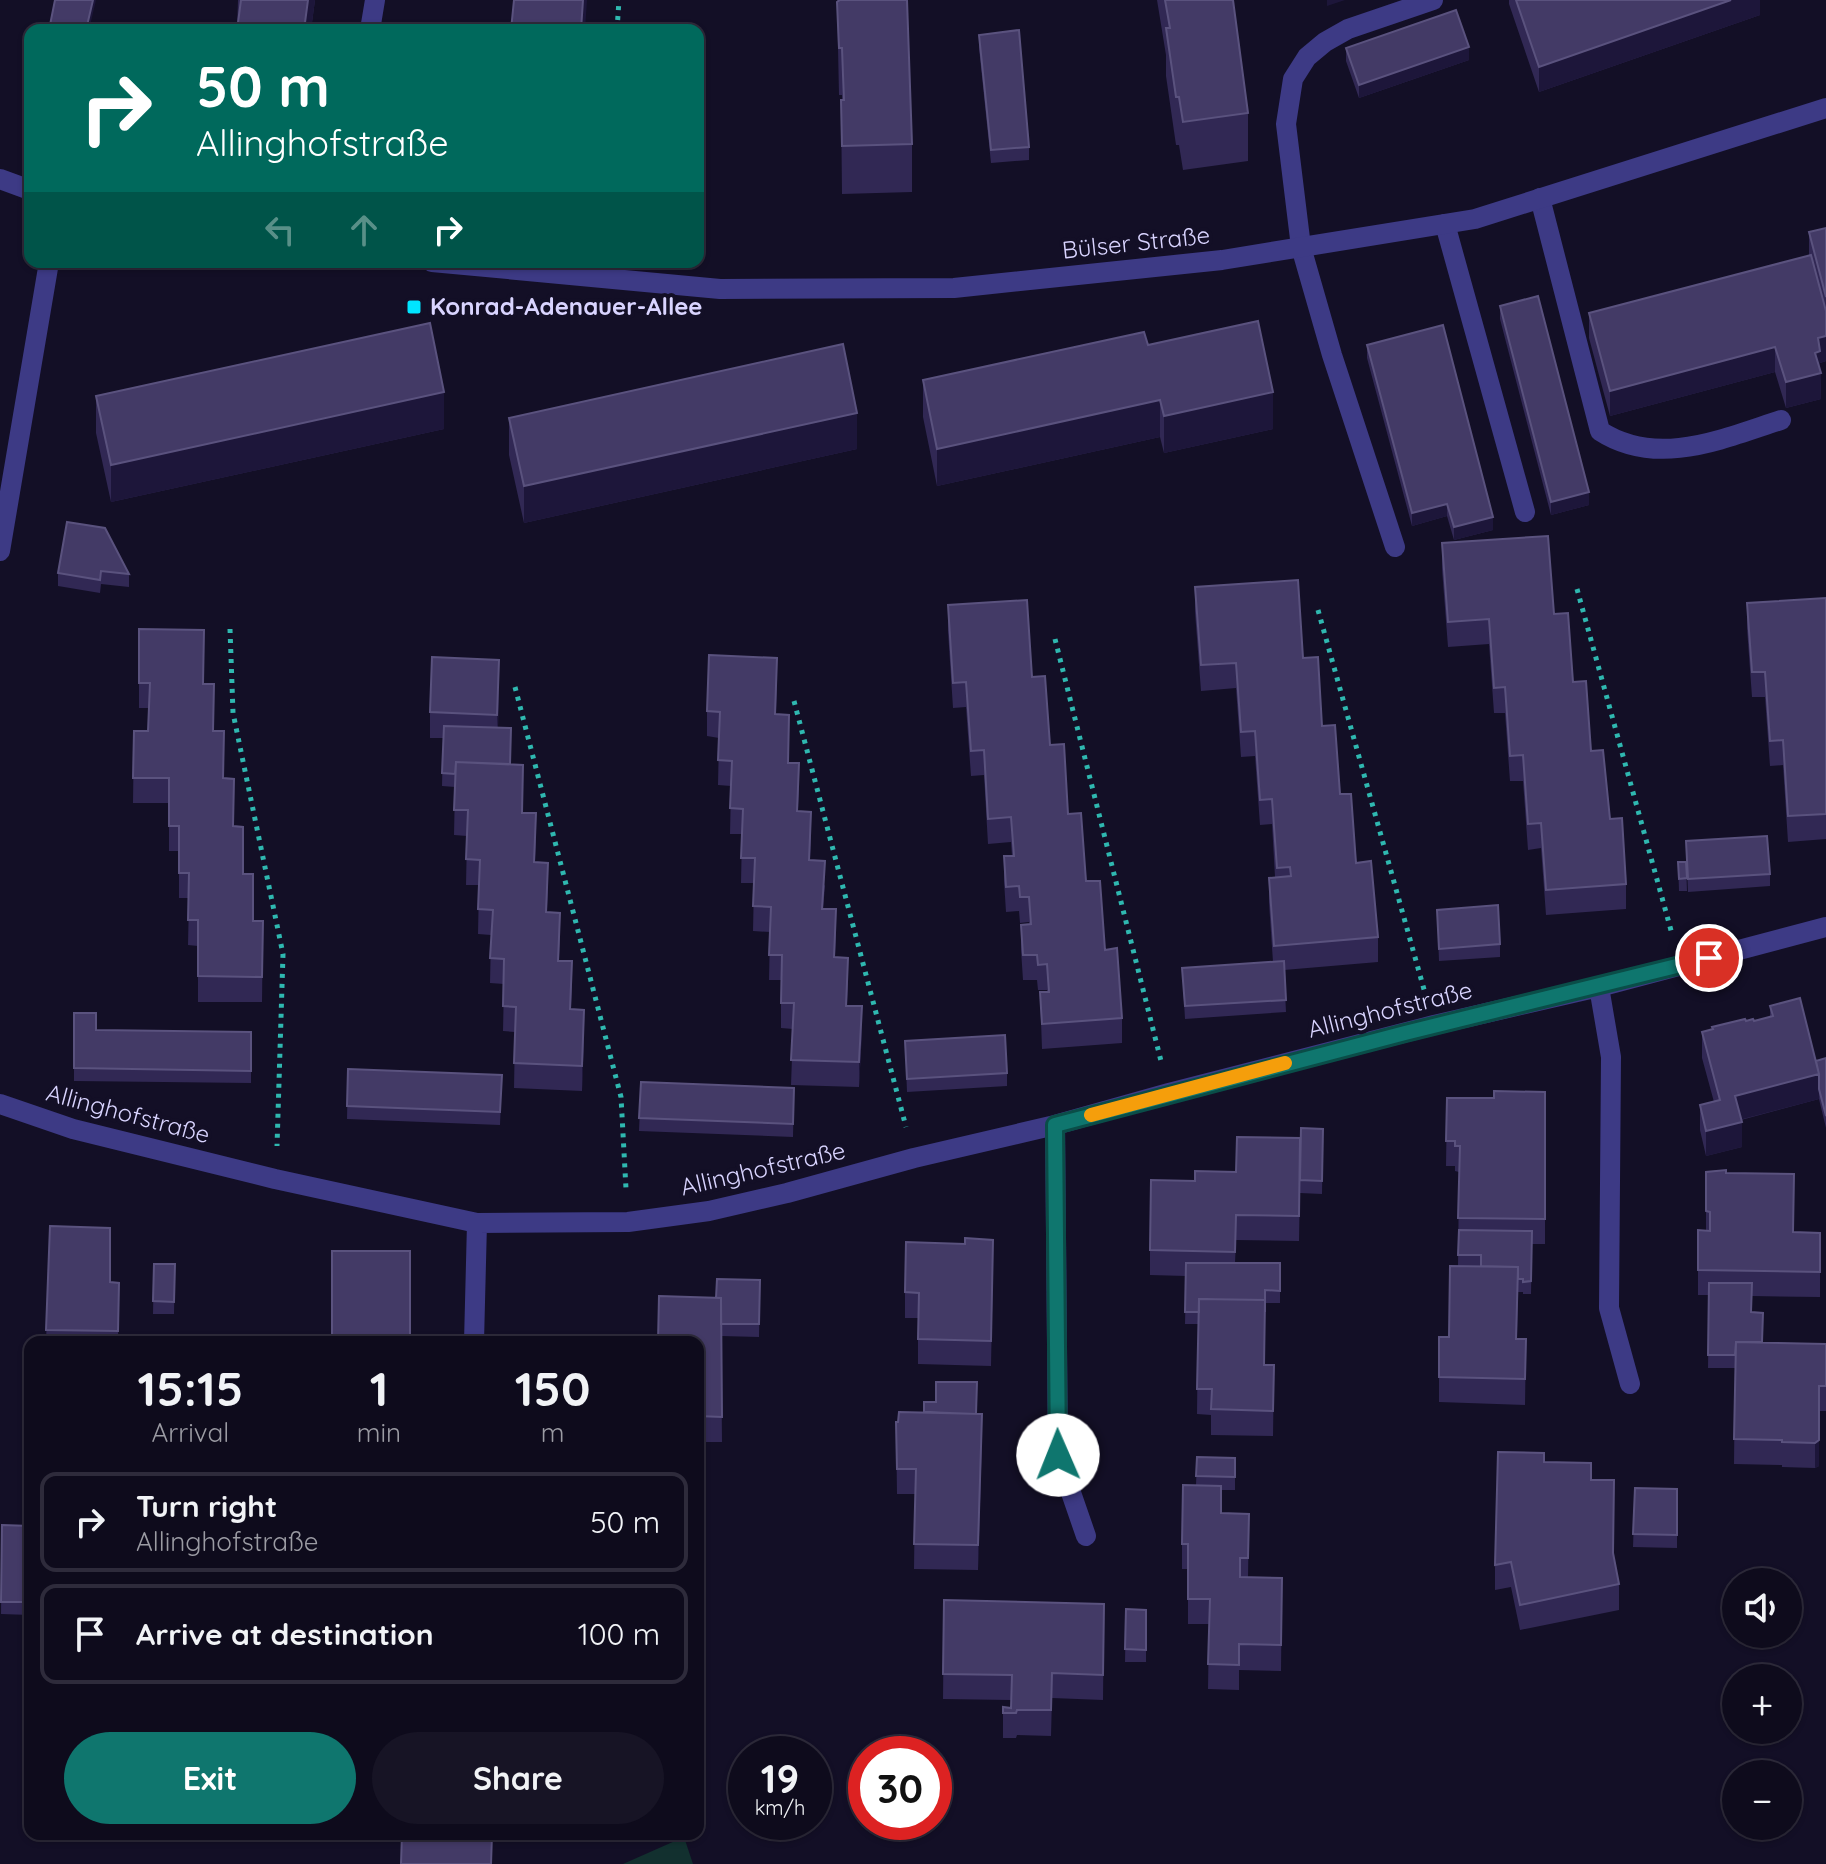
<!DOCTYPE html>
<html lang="en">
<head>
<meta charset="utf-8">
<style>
  :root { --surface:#0e0b1c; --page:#171425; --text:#f1f3f6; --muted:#9b9ba3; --line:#2e2b3b; --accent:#0f766e }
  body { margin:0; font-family:Quicksand,sans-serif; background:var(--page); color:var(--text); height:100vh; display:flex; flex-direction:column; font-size:30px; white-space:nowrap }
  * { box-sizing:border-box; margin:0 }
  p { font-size:26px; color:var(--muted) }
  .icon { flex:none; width:44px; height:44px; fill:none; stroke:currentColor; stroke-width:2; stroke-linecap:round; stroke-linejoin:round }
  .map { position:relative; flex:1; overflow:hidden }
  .sheet { position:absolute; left:24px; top:1336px; width:680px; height:504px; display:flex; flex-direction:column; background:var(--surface); border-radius:16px; box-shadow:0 2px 6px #0004,0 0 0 2px var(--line) }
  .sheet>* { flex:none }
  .guide { position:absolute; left:24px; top:24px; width:680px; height:244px; border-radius:16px; box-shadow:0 2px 6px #0004,0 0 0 2px var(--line); background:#00695c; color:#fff; overflow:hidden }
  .controls { position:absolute; left:1722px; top:1568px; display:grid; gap:16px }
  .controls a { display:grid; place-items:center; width:80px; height:80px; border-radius:50%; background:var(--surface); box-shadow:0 2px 6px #0004,0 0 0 2px var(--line); font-size:40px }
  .speed { position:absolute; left:728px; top:1736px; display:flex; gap:16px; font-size:40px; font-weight:700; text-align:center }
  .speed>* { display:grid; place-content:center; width:104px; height:104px; border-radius:50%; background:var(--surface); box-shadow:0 2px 6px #0004,0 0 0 2px var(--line); line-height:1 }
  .speed small { font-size:20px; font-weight:400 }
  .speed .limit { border:12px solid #d22; background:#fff; color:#111 }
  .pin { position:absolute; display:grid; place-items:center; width:68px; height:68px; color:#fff; margin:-34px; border:4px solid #fff; border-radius:50%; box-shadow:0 2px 8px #0007 }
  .me { position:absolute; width:88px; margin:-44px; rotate:359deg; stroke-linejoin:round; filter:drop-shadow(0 0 6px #0008) }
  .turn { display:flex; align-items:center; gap:28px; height:168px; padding:0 40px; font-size:36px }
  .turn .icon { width:104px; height:104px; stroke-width:2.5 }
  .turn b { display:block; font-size:56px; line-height:68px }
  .lanes { display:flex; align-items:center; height:76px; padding:0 40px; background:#0003; justify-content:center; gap:40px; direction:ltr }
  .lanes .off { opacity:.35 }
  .eta { display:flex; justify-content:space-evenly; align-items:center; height:136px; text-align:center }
  .eta b { font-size:48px; font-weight:800; line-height:56px }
  .action { display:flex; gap:16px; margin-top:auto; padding:16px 40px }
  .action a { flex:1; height:92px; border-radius:48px; background:var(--accent); color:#fff; font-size:32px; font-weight:800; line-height:92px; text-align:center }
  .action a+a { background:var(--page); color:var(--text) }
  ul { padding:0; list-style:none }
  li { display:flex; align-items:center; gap:24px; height:100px; margin:0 16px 12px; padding:0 24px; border:4px solid var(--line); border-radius:16px }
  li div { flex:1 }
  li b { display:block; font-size:30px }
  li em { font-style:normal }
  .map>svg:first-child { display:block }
</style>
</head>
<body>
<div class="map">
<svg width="1826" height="1864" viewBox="0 0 1826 1864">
  <rect width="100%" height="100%" fill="#130f26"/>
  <path fill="#12302f" d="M684,1837l9,27h-70z"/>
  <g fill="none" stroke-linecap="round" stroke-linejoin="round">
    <path stroke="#2fb8b0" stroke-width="5" stroke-dasharray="4 6" stroke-linecap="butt" d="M617,30l2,-30
      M1577,589l95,345
      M1318,610l107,383
      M230,629l3,84 50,241 -6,192
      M1055,639l106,422
      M515,687l106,410 5,92
      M794,701l112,426"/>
    <path stroke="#3d3a85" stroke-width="20" d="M1540,198l60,233c57,37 122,8 181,-11
      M1445,224l80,288
      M1395,547l-63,-192 -31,-108 -15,-123 7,-45 14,-22 18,-15 23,-13 85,-29"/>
    <path stroke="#3d3a85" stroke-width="20" d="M370,30l5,-30
      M0,179l30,11
      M432,262l288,27 234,-1 268,-28 253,-41 351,-111
      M0,551l49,-289
      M1599,987l12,70 -2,251 21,76
      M0,1104l73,25 202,50 202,44 151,-1 81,-11 78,-18 127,-35 141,-33 114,-32 265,-68 165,-38 227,-60
      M1055,1125l3,330 28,81
      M474,1342l3,-119"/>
  </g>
  <path fill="#312854" d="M238,0h77l-4,30h-74z
    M837,0h70l5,144v48l-70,2 -1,-94h1v-5h-3z
    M1157,0h76l15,113v48l-65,9 -4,-25h-3l-10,-69v-21z
    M1509,0h251v15l-221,77 -30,-88z
    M979,35l50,112v13l-38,3 -12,-115z
    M1346,48l123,12 -110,38 -13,-37z
    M1826,228v133l-6,2 1,36 -35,9 -11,-36 -165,44 -21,-78v-25l220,-57v-24z
    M1500,306l89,199 -38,10 -51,-196z
    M1148,345l125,84 -109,24 -4,-16 -223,49 -14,-69v-37z
    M1367,345l126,185 -39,10 -7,-24 -35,10 -45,-168z
    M96,396l348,33 -333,73 -15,-69z
    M509,418l348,31 -333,74 -15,-68z
    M67,522l62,52v13l-28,-3 -1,9 -42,-7v-13z
    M1442,543l112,71 56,205 16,65v25l-80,6 -5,-67 -13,2 -5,-69h-13l-5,-68h-11l-5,-69 -41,3 -6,-78z
    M1195,587l108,71 37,136 16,69 22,74v25l-94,8 2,42 -101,7 -3,-51 91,-6 -4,-59v-25l6,-1 -3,-53 -12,1 -5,-69 -14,1 -5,-69 -35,3 -6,-79z
    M1826,598v241l-38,3 -5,-77 -13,1 -5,-69h-13l-5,-69v-25z
    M948,605l84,72 90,341v25l-80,6 -2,-57h7v-2h-9l-1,-10h-14l-2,-30v-25l8,-1v-2l-9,1 -1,-12 -13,1 -2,-31v-25h8l-1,-14 -23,2 -4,-69 -13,1 -5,-69 -13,1 -5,-77z
    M139,629l65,55 49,237h10l-1,81h-64v-56l-10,-1 1,-47h-10v-47h-10v-48h-36l1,-72h14l1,-23h-10z
    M777,683l-1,31 13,26 -1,23 11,26 -1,22 13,26 -1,23 15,26 -2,23 13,25 -1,23 13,26 -1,23 15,25 -3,56 -68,-2 2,-56 -12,-1v-48h-12l1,-48 -17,-1 1,-48h-13l1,-49h-12l1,-48 -13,-1 1,-47 -12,-2v-25z
    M499,685l-1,43 13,36 12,26v23l13,26 -1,23 13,26 -1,24 13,26 -1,23 13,25 -1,23 13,26 -2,56 -68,-3 1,-56 -12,-1 1,-47 -14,-1 1,-48 -13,-1 1,-49h-13l1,-49 -13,-1 1,-48 -13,-1 1,-48h-13v-26z
    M1686,841l84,33v12l-82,6z
    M1678,862h8l1,29h-8z
    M1437,910l63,34v13l-61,4z
    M1770,1006l46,55 10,-3v70l-7,-29 -78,21 1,27 -36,9 -6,-26v-25l14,-3 -12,-44v-26l10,-2v-3l34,-6h8l16,-4z
    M96,1030l155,2v51l-177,-2v-13z
    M905,1041l102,32v13l-100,6z
    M348,1069l154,6 -2,50 -153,-6z
    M641,1082l153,6 -1,49 -154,-6z
    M1545,1092v152h-13l-1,50h-8v-2h-5l-1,47h9l-1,66 -86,-3v-65h10l9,-71 1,-94 -4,-1v-5h-9l1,-68h47z
    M1323,1129l-1,65 -22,-1v-10l-1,58 -63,-1 -1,23h45v40h-15l-1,62h10l-1,71 -62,-1v-20l-14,-1 1,-90h-13l1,-48 -36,-1v-25l45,-69 41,-9z
    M1706,1172l20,1 68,59 26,1v64l-68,-1v16l11,30 63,2v67h-7v55l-4,2 -33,-1v-2l-48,-1 1,-96h-27l1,-73h-11v-65l8,1z
    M50,1226l60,56 9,1 -1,59h-72z
    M154,1264h21l-1,50h-21z
    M993,1265l-2,101 -73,-2v-46h-13v-26z
    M760,1280l-1,57 -38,-1 1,106h-24v-100z
    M976,1414l6,25 -4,131 -64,-1 1,-75h-18l-1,-72z
    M1197,1457l38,1v32h-14v23l28,1 -1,64h34l-1,93 -42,-1v20l-31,-1 1,-65h-21v-55h-6v-25l14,-59z
    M1544,1462l47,18 22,75 6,29v26l-99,20 -9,-43 -16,3v-25z
    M1635,1488l42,1v59l-44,-1z
    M2,1525l28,1v89l-29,-1z
    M944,1600l160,4 -1,96 -51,-2 -1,38 -34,-1 -1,3h-13v-31l8,1v-8l-68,-1z
    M1126,1609l20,1v52h-21z
    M29,1692h1v72h-2z"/>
  <path fill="#1d163a" d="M93,0h3l-7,30h-3z
    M308,0h7l-4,30h-7z
    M583,0h4l-2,30h-4z
    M1327,0h18l-18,6z
    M1731,0h29v15l-221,77v-25z
    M1469,47v13l-110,38v-13z
    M1826,336v25l-6,2 1,36 -35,9v-26l29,-29 3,-15z
    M1775,347v25l-165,44v-25z
    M444,392v37l-333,73v-37z
    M1273,392v37l-109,24v-37z
    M1160,400v37l-223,49v-37z
    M857,413v36l-333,74v-37z
    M1589,492v13l-38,10v-13z
    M1447,504v12l-35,10v-13z
    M1493,517v13l-39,10v-13z
    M499,660v25l-2,56v-26z
    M862,1006v25l-3,56v-25z
    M584,1010v25l-2,56v-25z
    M1819,1074v25l-84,22v-25z
    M1742,1122v25l-36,9v-25z
    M1819,1386v80l-4,2v-25z
    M982,1414v25l-4,131v-25z"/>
  <path fill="#433a66" stroke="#5a527e" stroke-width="2" d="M55,0h38l-7,30h-37z
    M241,0h67l-4,30h-67z
    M514,0h69l-2,30h-70z
    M840,0h67l5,144 -70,2 -1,-46h3l-1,-25 -1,-27h-3l-2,-46z
    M1165,0h68l15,113 -65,9 -4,-25h-3l-10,-69h4z
    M1516,0h215l-192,67z
    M1456,10l13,37 -110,38 -13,-37z
    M1019,30l10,117 -38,3 -12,-115z
    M698,38h1l-1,79z
    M1826,228v69l-17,-65z
    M1811,255l15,56v25l-8,2 2,13 -5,2 6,20 -35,9 -11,-35 -165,44 -21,-78z
    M1538,296l51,196 -38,10 -51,-196z
    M1258,321l15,71 -109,24 -4,-16 -223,49 -14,-69 221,-48 4,13z
    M430,323l14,69 -333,73 -15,-69z
    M1443,325l50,192 -39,10 -7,-23 -35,9 -45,-168z
    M843,344l14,69 -333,73 -15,-68z
    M67,522l38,6 24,46 -28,-3 -1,9 -42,-7z
    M1548,536l6,78 14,-1 5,69 13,-1 5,70 12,-1 7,69 12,-1 4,66 -80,6 -5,-67 -13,1 -5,-69 -13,1 -5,-69 -11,1 -5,-69 -41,3 -6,-79z
    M1298,580l5,78 15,-1 4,69 13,-1 5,69h11l5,69 15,-2 7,76 -104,9 -5,-68 22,-2 -1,-9 -13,1 -5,-69 -12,1 -5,-69 -14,1 -5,-69 -35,2 -6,-78z
    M1826,598v216l-38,2 -5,-76 -13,1 -5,-69h-13l-5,-69z
    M1027,600l5,77 13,-1 5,69 14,-1 4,70 13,-1 5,68h14l5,69 12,-2 5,70 -80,6 -2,-32h9l-2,-28 -9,1 -1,-10h-14l-2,-30 10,-1 -2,-27h-9l-1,-11 -13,1 -2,-31h10l-3,-39 -23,2 -4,-69 -13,1 -5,-69 -13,1 -5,-78z
    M139,629l65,1 -1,54h11l-1,47h11l-1,47 11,1 -1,47 10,1v47h10v47h10l-1,56 -64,-1v-56h-10l1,-47h-10v-47h-10v-48h-36l1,-47h14l2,-48h-11z
    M709,655l68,3 -2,56 14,1 -1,48h11l-2,48 14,1 -2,48 16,1 -3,48h14l-2,48 14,1 -2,48h16l-3,56 -68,-2 3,-57h-13l1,-48h-13l2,-48 -18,-1 2,-48h-14l2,-49 -13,-1 2,-47 -14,-1 2,-48 -13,-1z
    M432,657l67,3 -2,55 -67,-3z
    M444,726l67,2 -1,36 -54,-2 -1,12 -13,-1z
    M456,762l67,3 -1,48h14l-2,49 14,1 -2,49 14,1 -2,48h14l-2,48 14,1 -2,56 -68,-3 2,-56 -13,-1 1,-47 -14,-1 3,-48 -15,-1 2,-49 -14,-1 2,-49h-14z
    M1767,836l3,38 -82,5 -2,-38z
    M1678,862h8l1,16 -8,1z
    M1498,905l2,39 -61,5 -2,-39z
    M1284,961l2,39 -101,6 -3,-38z
    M1800,998l19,76 -84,22 7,26 -36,9 -6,-26 20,-5 -18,-68 11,-3 -1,-2 33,-8 1,2 7,-2 1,2 19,-5 -3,-10z
    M74,1013h22v17l155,2v39l-177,-3z
    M1005,1035l2,38 -100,6 -2,-38z
    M1826,1058v58l-7,-27v-15l-3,-13z
    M348,1069l154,6 -2,37 -153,-6z
    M641,1082l153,6 -1,36 -154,-6z
    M1494,1091l51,1v127l-87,-1 2,-72h-5v-5h-9l1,-43h47z
    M1301,1128l22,1 -1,52 -22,-1z
    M1237,1137l63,1 -1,78 -63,-1 -1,37 -85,-2 1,-70 44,1v-10l41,1z
    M1726,1170v3l68,1 -1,58 27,1v39l-122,-2v-40l12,1v-19l-4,-1v-39z
    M50,1226l60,2v54l9,1 -1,48 -72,-1z
    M1459,1230l73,1 -1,50 -8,1v-3h-5v-12l-37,-1v-11h-23z
    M965,1238l28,2 -2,101 -73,-2 1,-46 -14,-1 1,-50 59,2z
    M332,1251h78v91h-78z
    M1186,1263h94v28l-15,-1v22v-12l-66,-1v13h-14z
    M154,1264h21l-1,38 -21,-1z
    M1450,1266l68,1 -2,72h10l-1,40 -86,-2v-40h10z
    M717,1279l43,1 -1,44h-38v-26h-5z
    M1709,1283h43l-1,29 12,1 -1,29h-26l-1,13h-27z
    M659,1296l62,2 1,119 -24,-1v-74h-40z
    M1199,1299l66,1 -1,65h10l-1,46 -62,-2 1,-20h-15z
    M1736,1342l90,2v42h-7v54l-4,3 -33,-1v-2l-48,-1z
    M936,1382h41l-1,32 -52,-2v-10h12z
    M899,1412l83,2 -4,131 -64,-1 2,-75h-19l-1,-47h2z
    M1498,1452l46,1v9l47,1v17h23l-1,73 6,31 -99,21 -9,-43 -16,3z
    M1197,1457l38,1v19l-39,-1z
    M1183,1485l38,1v27l28,1 -1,44h-8v19l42,1 -1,67 -42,-1v21l-31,-1 2,-65h-22v-55h-6z
    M1635,1488l42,1v46l-44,-1z
    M2,1525l28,1v76h-29z
    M944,1600l160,4 -1,71 -51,-2 -1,37h-34l-1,3h-13v-6l8,1 1,-33 -69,-1z
    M1126,1609l20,1v40l-21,-1z
    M29,1692h1v47h-2z
    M402,1834h90l-1,30h-90z"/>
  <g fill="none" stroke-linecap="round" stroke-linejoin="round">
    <defs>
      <path id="route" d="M1058,1455l-3,-330 350,-92 304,-75"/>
    </defs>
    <use href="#route" stroke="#0a4d48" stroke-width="20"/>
    <use href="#route" stroke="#0f766e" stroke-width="14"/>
    <path stroke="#f59e0b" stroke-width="14" d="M1091,1115l194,-52"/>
  </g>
  <rect fill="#00e5ff" stroke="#130f26" stroke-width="3" x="406" y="299" width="16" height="16" rx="4"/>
  <g text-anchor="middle" stroke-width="8" stroke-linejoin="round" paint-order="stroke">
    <g font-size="24" fill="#d9d4ff" stroke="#130f26">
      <text transform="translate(1136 243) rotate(-6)" y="8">Bülser Straße</text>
      <text transform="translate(1390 1010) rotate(-14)" y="8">Allinghofstraße</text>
      <text transform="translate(128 1114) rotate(15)" y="8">Allinghofstraße</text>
      <text transform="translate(763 1169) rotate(-13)" y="8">Allinghofstraße</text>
    </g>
    <g font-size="24" font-weight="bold" fill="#d9d4ff" stroke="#130f26" text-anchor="start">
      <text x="430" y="315">Konrad-Adenauer-Allee</text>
    </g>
  </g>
</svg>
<div class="controls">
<a><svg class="icon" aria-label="sound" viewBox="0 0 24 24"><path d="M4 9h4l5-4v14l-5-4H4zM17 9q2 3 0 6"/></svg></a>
<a>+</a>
<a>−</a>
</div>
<div class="speed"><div>19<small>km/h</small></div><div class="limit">30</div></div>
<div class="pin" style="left:1709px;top:958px;background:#d93025"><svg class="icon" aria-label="arrive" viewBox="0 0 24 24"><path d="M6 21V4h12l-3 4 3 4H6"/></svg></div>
<svg class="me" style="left:1058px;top:1455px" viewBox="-20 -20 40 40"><circle r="19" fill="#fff"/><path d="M0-13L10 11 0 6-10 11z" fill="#0f766e"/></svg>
<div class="guide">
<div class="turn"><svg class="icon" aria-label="right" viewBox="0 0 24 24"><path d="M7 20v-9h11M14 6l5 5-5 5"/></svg><div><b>50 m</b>Allinghofstraße</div></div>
<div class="lanes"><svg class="icon off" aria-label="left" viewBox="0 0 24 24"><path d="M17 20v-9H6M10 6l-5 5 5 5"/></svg><svg class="icon off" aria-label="ahead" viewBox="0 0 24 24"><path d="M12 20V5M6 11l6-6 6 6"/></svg><svg class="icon" aria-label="right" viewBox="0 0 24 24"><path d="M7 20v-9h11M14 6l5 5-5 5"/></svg></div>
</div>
<section class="sheet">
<div class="eta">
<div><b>15:15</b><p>Arrival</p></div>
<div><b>1</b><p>min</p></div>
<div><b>150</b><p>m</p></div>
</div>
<ul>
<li><svg class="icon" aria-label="right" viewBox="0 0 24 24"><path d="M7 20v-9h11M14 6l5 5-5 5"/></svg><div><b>Turn right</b><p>Allinghofstraße</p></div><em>50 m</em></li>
<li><svg class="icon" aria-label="arrive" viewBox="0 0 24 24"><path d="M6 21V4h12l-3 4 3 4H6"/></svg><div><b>Arrive at destination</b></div><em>100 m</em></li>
</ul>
<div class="action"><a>Exit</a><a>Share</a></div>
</section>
</div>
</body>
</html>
